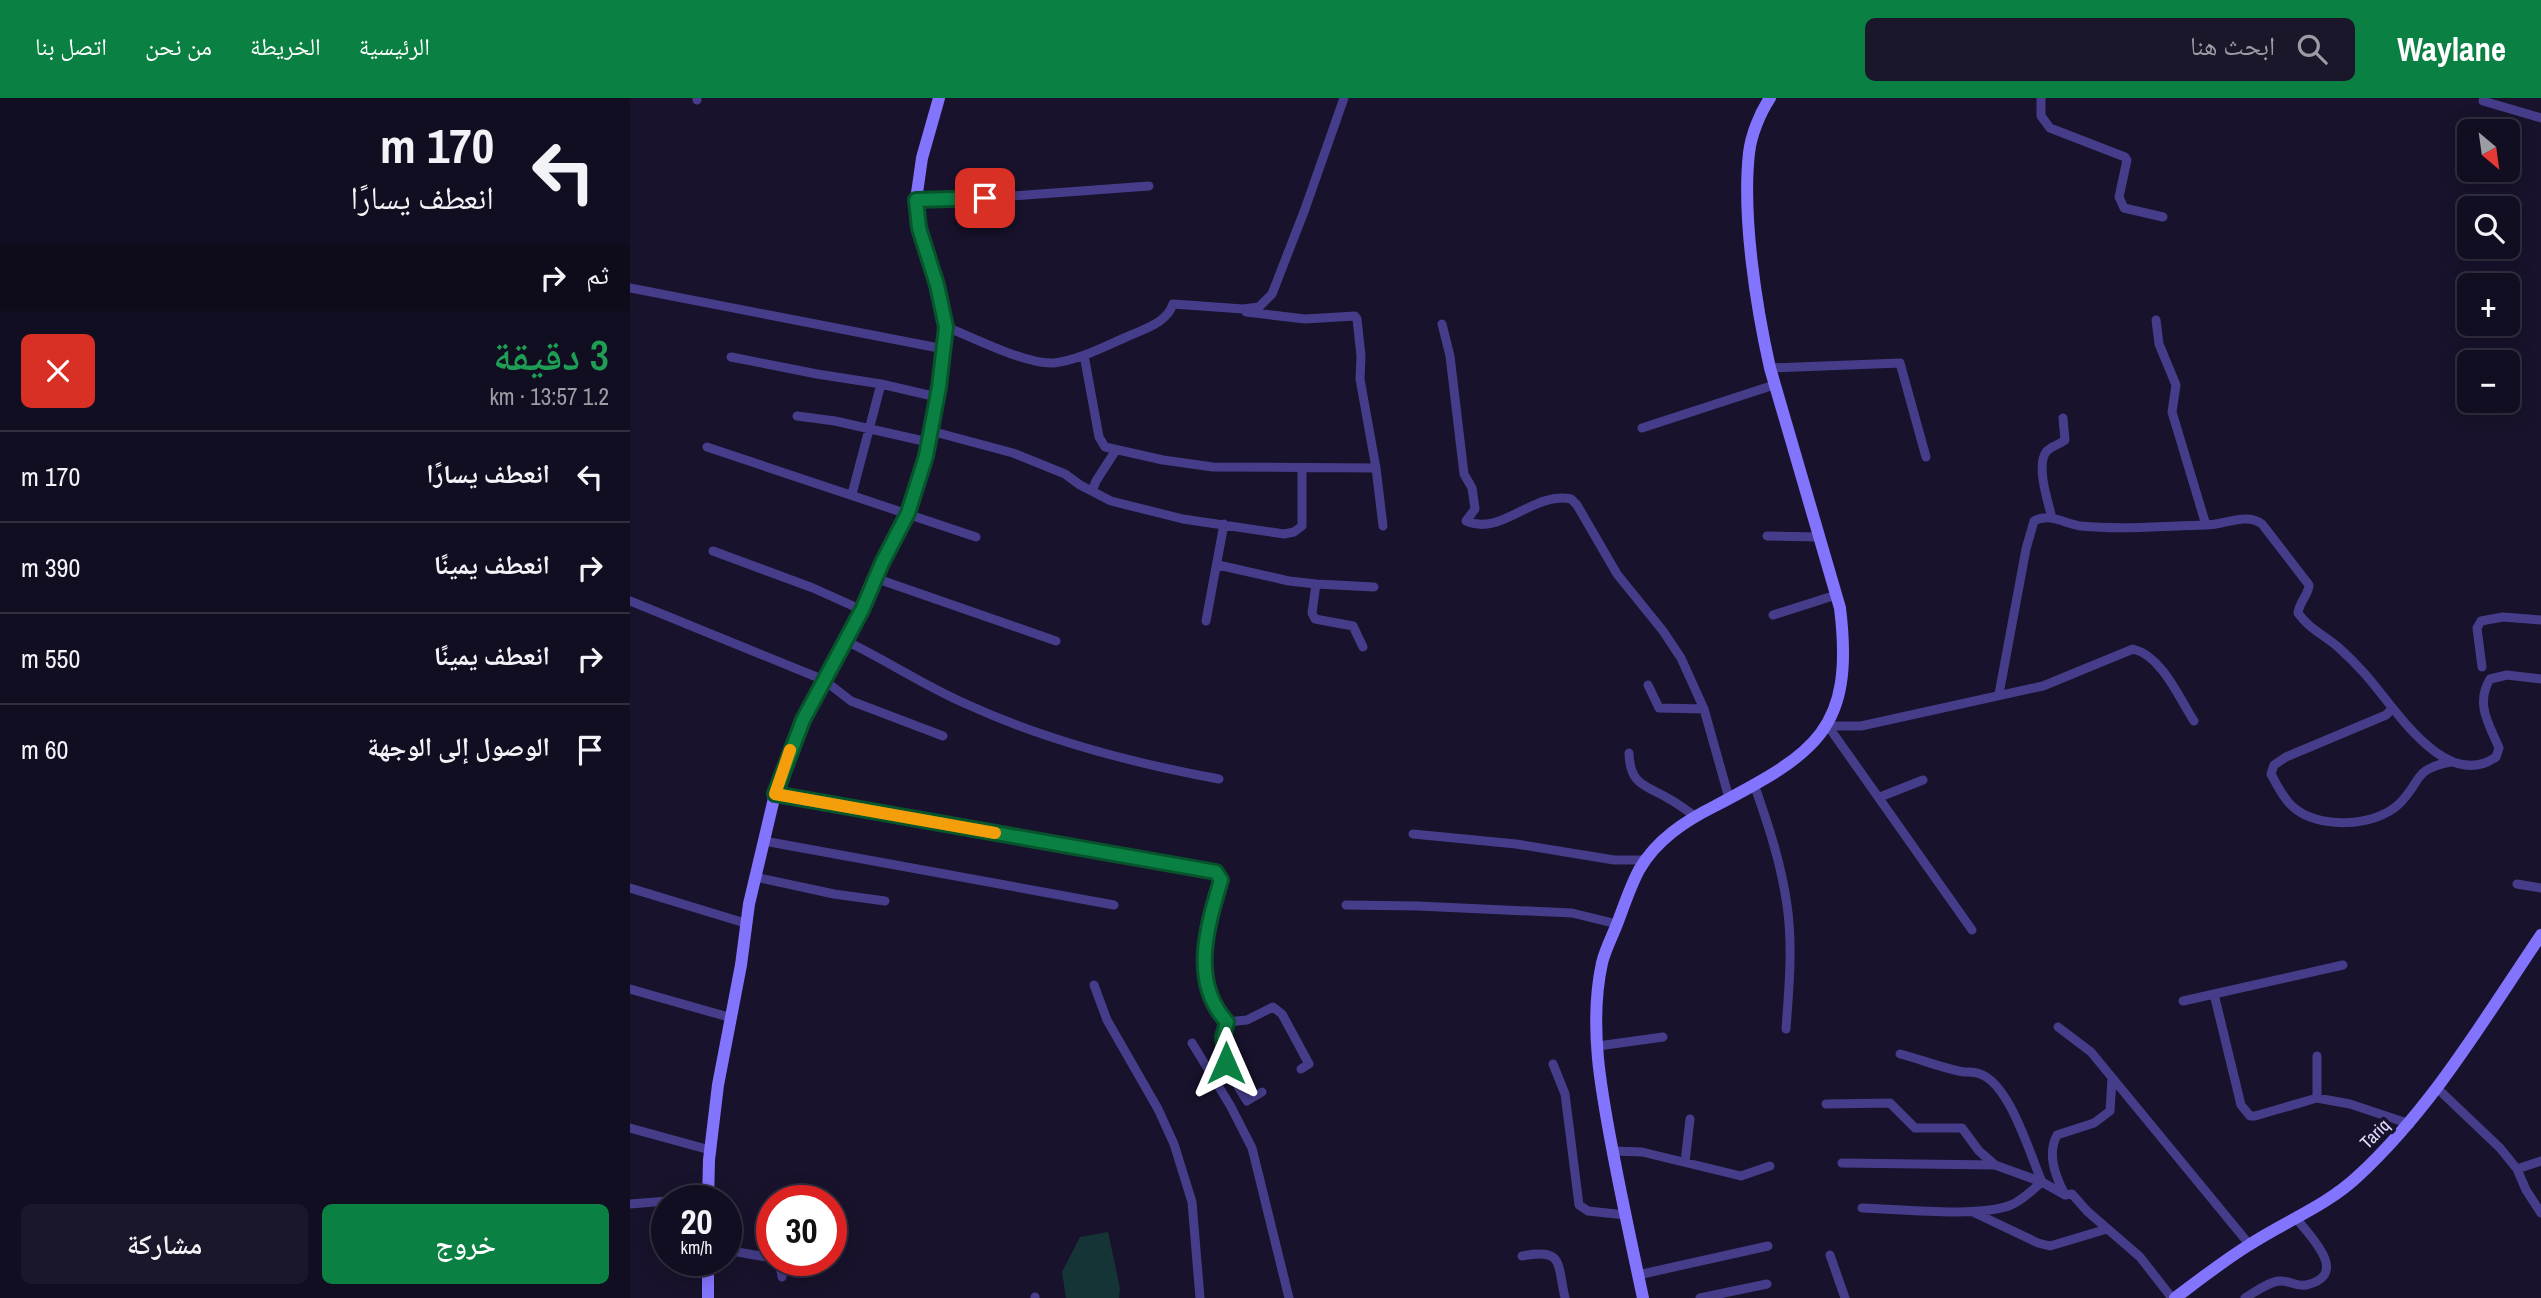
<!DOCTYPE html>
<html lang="ar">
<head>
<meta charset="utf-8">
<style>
  :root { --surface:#120e21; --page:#1b172a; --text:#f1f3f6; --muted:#9c9ca5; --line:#312e3f; --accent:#0b8043 }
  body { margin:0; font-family:"Archivo Narrow","Noto Naskh Arabic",sans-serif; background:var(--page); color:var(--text); direction:rtl; height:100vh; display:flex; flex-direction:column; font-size:26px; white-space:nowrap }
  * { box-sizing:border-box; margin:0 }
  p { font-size:23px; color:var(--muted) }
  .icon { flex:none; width:38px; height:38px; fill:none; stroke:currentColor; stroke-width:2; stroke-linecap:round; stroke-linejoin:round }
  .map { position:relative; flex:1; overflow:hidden; direction:ltr }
  .side { display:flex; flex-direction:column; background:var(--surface); width:630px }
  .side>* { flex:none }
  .guide { background:#120e21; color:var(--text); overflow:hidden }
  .needle { width:46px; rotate:151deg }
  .tools { position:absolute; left:1827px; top:21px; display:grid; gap:14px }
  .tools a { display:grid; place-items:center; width:63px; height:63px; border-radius:10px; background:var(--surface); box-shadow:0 4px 18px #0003,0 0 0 2px var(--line); font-size:35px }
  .speed { position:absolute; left:21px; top:1087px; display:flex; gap:14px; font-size:35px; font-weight:700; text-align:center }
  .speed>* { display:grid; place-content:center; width:91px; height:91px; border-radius:50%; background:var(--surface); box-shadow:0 4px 18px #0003,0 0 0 2px var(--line); line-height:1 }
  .speed small { font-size:18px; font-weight:400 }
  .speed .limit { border:10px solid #d22; background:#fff; color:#111 }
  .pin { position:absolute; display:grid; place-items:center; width:60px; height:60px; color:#fff; margin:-30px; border-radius:14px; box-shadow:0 4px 10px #0006 }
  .me { position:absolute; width:77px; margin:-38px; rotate:0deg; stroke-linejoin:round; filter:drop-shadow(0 0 5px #0008) }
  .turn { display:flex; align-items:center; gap:24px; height:147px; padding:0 21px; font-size:32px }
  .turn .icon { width:91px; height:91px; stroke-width:2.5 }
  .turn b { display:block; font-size:49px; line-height:60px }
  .then { display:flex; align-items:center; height:66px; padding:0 21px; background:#0003; gap:14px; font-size:26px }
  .round { display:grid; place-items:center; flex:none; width:74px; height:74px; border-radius:10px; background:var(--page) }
  .headline { display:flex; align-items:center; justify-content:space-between; height:119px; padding:0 21px }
  h1 { font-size:42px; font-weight:600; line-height:52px; color:#1e9e55 }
  .primary-button { display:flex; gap:14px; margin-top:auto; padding:14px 21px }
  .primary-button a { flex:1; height:80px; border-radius:10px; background:var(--accent); color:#fff; font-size:28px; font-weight:600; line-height:80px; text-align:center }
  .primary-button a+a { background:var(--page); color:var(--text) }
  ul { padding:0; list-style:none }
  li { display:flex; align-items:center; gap:21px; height:91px; padding:0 21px; border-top:2px solid var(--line) }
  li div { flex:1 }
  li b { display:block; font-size:26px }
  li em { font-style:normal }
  header { display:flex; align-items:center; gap:42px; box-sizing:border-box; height:98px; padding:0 35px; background:var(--accent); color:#fff }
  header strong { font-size:33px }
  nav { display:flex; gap:38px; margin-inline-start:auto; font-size:24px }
  .search { width:490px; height:63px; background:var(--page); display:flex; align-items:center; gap:18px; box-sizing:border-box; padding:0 24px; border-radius:10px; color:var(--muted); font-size:26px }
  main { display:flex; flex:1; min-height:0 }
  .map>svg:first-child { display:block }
</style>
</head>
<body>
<header>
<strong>Waylane</strong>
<div class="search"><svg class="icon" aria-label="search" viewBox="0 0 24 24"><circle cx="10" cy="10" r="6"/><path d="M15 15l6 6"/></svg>ابحث هنا</div>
<nav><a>الرئيسية</a><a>الخريطة</a><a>من نحن</a><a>اتصل بنا</a></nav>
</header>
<main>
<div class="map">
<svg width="1911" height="1200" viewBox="0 0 1911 1200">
  <rect width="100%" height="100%" fill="#18122c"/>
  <path fill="#153436" d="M478,1134l12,56 -1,10h-53l-4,-26 18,-35z"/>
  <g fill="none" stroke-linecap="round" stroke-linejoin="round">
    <path stroke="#463d8a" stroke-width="9" d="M67,0v2
      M1411,0v18l9,12 75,29 2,3 -8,37 5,11 39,9
      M1853,3l58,17
      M286,102l69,-2 164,-12
      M0,190l314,61
      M616,214l59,7 50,-3 2,3 4,37 -1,23 16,89
      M812,226l8,32 14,118 8,14 3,21 -9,12c35,16 67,-30 105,-22l6,6 40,69 46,57 18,27 23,51 25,89
      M316,229c27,10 80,38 108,36 26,-3 53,-18 77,-28 16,-7 36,-13 42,-31l70,5 16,-2 13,-13 33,-85 39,-111
      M454,257l15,82 6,10 58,13 50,7 163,1 7,58
      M101,259l86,17 64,10 56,13
      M1140,270l130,-5 26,94
      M167,318l38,5 93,21
      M1012,330l132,-43
      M301,333l82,22 52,21 15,11 31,16 72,18 101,15 10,-2 8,-6v-58
      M77,349l269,90
      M462,393l4,-10 20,-31
      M222,396l29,-110
      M1422,420c-4,-16 -16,-52 -6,-66 5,-6 13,-7 19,-12l-2,-22
      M1576,427c19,0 40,-13 56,-1l47,61c0,9 -10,17 -11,28 10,15 26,22 40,34 9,8 19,18 27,27 28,31 80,119 131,83l3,-9c-10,-24 -24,-44 -9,-69l17,-4 34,4
      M1137,438l53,1
      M83,453l100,37 49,22
      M588,467l71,16 27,3 -4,29 3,6 38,7 10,21
      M245,480l181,63
      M686,486l58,3
      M0,503l194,79 27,21 92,35
      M1143,517l63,-20
      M576,523l18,-97
      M216,543c40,19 77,44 118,62 80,37 168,60 255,76
      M1852,569l-5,-39 4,-7 22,-4 38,3
      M1018,587l11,23 45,1
      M1369,596l27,-145 8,-28c15,-9 31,3 47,5 41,4 84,0 125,-1l-34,-113 4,-27 -17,-41 -3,-24
      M1762,611l-6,6 -100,42 -12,8 -3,9c6,11 12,24 21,32 25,24 83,21 107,-2 23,-22 13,-35 52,-42
      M1198,628h33l182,-40 90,-37c29,7 46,49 61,72
      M1198,628l144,204
      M999,655c1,34 18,32 42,47 9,5 16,11 24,16
      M1124,686c14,40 27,79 33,121 6,41 2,83 -1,124
      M145,696l441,78 5,8c-14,47 -31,102 6,142l20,-2 26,-13 9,7 27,50 -8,5
      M1250,699l43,-17
      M783,736l103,10 98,16h32
      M134,743l350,64
      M125,779l79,17 51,7
      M1887,786l24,4
      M0,790l115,35
      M716,807l72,1 154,7 45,11
      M464,887l13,35 51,89 16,35 18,58 8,96
      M0,891l102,29
      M1584,896l27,111 9,11h5l62,-18
      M1553,903l160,-36
      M597,924c-8,31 3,53 20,79l15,-9
      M1428,929l33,25 158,192
      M562,945l38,62 22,43 37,150
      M968,948l65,-9
      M1687,958v42l33,6 60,20
      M923,966l12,30 14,111 9,6 38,4
      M1808,991l62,59 17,21 9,21 15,23
      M1196,1006l64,-1 25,25h47l17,23 16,14 47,17 23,13 7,-1 15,17 53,46 32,41
      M0,1030l80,22
      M983,1053l29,1 99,24 29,-10
      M1055,1064l5,-43
      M1212,1065l153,2
      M1887,1071l24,-8
      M1434,1095c-9,-18 -17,-39 -7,-58l37,-12 16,-12 2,-32
      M0,1106l37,-3
      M1232,1110c37,1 117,10 149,-3 12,-5 21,-15 31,-23 -12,-27 -32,-98 -62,-108 -6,-3 -15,-1 -21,-3 -20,-4 -39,-12 -59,-17
      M1345,1115l63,30 12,3 57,-17
      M96,1152l46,8
      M1200,1157l15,43
      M892,1158c42,-8 35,7 43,42
      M149,1162l3,17
      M1008,1177l130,-29
      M405,1200v-1
      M1070,1200l67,-14
      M1615,1200c11,-7 22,-15 34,-17 10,-1 18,6 27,4 45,-10 4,-49 -10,-67"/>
    <path stroke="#8374fe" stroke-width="12" d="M78,1102l1,-40 9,-75 23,-120 8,-61 26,-110 28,-74 59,-110 20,-47 26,-50 18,-57 13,-69 7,-60 -9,-42 -18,-57 -3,-28 6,-42 17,-60
      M78,1162v38
      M1013,1200c-10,-47 -20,-93 -29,-140 -12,-63 -26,-131 -12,-195 3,-13 10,-26 15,-39 7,-18 13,-37 22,-54 17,-30 46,-49 76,-64 100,-53 140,-75 125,-198l-70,-240c-14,-62 -28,-152 -21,-215 2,-18 11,-40 21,-55
      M1545,1200c24,-18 48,-37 74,-53 35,-23 77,-39 108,-68 76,-70 127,-158 184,-242"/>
  </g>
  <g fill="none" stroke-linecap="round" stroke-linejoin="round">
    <defs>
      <path id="route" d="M355,100l-69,2 3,28 18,57 9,42 -7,60 -13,69 -18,57 -26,50 -20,47 -59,110 -28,74 441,78 5,8c-14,47 -31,102 6,142l-4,15 3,26"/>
    </defs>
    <use href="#route" stroke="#07532c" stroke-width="18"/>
    <use href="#route" stroke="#0b8043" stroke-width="12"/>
    <path stroke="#f59e0b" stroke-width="12" d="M160,652l-15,44 220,39"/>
  </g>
  <g text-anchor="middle" stroke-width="7" stroke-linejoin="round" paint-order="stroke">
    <g font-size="18" fill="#e3ddff" stroke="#18122c">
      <text transform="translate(1745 1036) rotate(-45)" y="6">Tariq</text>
    </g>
  </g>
</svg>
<div class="tools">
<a><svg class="needle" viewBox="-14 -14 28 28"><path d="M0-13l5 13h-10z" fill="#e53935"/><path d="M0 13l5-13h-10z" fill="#9c9ca5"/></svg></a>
<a><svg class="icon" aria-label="search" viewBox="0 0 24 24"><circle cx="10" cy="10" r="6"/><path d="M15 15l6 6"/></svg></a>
<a>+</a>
<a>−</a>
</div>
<div class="speed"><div>20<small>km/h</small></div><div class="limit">30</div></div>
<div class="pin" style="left:355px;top:100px;background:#d93025"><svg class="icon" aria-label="arrive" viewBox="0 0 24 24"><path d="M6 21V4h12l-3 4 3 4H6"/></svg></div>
<svg class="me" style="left:596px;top:965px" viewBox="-20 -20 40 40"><path d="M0-17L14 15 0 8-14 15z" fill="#0b8043" stroke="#fff" stroke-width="4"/></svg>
</div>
<section class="side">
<div class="guide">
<div class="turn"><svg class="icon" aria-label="left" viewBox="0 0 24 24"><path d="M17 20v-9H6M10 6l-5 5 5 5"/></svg><div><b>170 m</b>انعطف يسارًا</div></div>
<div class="then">ثم<svg class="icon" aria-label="right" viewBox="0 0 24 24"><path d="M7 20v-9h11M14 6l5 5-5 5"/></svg></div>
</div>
<div class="headline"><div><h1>3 دقيقة</h1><p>1.2 km · 13:57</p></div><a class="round" style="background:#d93025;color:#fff"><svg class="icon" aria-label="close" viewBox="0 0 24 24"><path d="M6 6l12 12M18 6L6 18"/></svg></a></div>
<ul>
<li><svg class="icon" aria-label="left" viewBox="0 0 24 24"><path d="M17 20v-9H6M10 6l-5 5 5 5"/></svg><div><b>انعطف يسارًا</b></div><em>170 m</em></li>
<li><svg class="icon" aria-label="right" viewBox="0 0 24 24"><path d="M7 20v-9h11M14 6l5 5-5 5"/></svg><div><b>انعطف يمينًا</b></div><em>390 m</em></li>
<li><svg class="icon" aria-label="right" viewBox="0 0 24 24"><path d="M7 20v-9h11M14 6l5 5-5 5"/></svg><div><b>انعطف يمينًا</b></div><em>550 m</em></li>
<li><svg class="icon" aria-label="arrive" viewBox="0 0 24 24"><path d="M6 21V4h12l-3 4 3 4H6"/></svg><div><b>الوصول إلى الوجهة</b></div><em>60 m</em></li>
</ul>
<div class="primary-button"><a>خروج</a><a>مشاركة</a></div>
</section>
</main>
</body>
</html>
